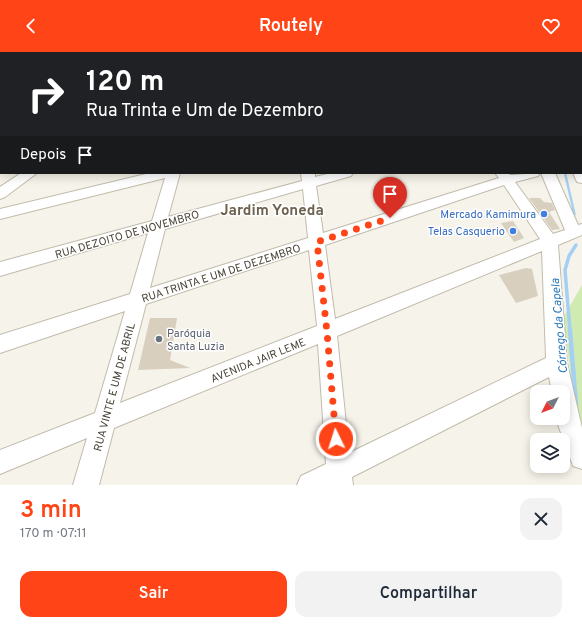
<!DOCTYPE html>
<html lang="pt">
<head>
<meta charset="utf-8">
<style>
  :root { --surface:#fff; --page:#f2f2f3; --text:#1f2937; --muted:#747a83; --accent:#ff4518 }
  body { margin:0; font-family:Overpass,sans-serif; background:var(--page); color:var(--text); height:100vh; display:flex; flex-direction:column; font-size:15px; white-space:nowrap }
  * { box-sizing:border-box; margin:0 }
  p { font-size:13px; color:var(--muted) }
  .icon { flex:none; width:22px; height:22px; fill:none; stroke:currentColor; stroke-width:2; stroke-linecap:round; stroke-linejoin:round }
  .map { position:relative; height:433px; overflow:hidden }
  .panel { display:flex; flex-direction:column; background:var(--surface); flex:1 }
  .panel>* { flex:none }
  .hud { position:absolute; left:0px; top:0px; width:582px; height:122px; box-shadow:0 2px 10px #0003; background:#202124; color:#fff; overflow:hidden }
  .needle { width:26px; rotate:228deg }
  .fabs { position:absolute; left:530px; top:333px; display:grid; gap:8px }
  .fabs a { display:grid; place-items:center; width:40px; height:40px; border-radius:8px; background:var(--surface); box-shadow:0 2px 10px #0003; font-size:20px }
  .pin { position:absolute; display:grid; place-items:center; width:34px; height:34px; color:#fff; margin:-41px -17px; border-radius:50% 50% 50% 0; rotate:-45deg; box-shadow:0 0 4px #0007 }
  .pin .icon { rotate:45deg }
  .me { position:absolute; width:44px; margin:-22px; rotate:356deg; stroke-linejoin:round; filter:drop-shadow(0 0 3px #0008) }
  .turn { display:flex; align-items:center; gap:14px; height:84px; padding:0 20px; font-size:18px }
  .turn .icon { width:52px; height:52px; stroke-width:2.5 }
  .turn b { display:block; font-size:28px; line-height:34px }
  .then { display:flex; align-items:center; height:38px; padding:0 20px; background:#0003; gap:8px; font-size:15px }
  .round { display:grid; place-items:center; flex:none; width:42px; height:42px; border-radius:12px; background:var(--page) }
  .summary { display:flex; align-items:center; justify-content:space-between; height:68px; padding:0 20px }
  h1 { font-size:24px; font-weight:600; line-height:30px; color:var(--accent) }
  .cta { display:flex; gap:8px; margin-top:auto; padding:8px 20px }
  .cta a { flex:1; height:46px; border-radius:12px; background:var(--accent); color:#fff; font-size:16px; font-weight:600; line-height:46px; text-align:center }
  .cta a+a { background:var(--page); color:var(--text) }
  header { display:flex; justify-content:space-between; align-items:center; height:52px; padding:0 20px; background:var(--accent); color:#fff; font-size:18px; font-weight:600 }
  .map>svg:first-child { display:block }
</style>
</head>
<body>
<header><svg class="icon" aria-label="back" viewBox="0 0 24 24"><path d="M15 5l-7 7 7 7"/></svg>Routely<svg class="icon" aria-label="heart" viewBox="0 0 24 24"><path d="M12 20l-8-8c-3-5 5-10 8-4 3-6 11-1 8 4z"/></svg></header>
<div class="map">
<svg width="582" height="433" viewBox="0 0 582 433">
  <rect width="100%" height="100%" fill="#f6f3ea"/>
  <path fill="#cfebb2" d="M582,233v172l-19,-139z"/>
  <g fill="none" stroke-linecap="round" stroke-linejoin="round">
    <path stroke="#a5d0f4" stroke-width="2.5" d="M565,121l9,39"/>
    <path stroke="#a5d0f4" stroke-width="3.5" d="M573,159l1,3
      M570,279l-5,-61 4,-14 7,-11"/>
    <path stroke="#a5d0f4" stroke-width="4.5" d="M570,278l6,75"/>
  </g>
  <path fill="#d8cfbf" d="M529,146h11l4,4 8,1 3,7 -6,2 11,17 -8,1z
    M513,169l11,17 -10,4 -13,-19z
    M526,216l6,1 6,27 -22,7 -17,-28z
    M150,266h27l-7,42 20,8 -52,2z"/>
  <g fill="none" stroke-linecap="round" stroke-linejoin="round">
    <defs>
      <path id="minor" d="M7,0h10v1h-10z
        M562,0h20v2l-20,-1z
        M581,18h1v6h-1z
        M0,28h1v6h-1z
        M581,58h1v7h-1z
        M0,67h1v6h-1z
        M581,117h1v14l-5,-1 -4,-9h8z
        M21,121h16l-32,24 -5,2v-12z
        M150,121h30l-12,44 134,-36 -1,-8h14v4l16,-4h22l-2,3 -35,10 7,47 176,-55 -4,-5h14l1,2 30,-2 -2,3 -23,6 38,52 12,-4 -24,-57h14l23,52 4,-1v11l-24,10 9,118 15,65v41l-9,-3 -16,-44 -1,-4h7v-26h-11l-3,-15 -197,100 1,8h-56l4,-9 25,-12 -8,-120 -204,84 -15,57h-26l14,-47 -87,36v-24l95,-37 30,-102 -125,42v-18l130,-41 18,-61 -148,43v-14l152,-41 13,-43 -165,41v-10zM504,133l36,54 -205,80 -10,-74zM303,137l5,49 -158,50 15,-59zM309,198l8,76 -197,77 26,-99zM542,199l4,107 -197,95 -12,-117z"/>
      <path id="major" d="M573,0h9v4l-1,-3z"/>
    </defs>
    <use href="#minor" stroke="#c2bbac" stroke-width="2"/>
    <use href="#major" stroke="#e9c765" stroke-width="2"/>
    <use href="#minor" fill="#fff" fill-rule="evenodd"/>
    <use href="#major" fill="#ffe79a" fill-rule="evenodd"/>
  </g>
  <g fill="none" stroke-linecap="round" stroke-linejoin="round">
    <path stroke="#ff4518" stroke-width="7" stroke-dasharray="0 12.6" d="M336,387l-9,-107 -10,-90 73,-24"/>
  </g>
  <g fill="#3f7fe0" stroke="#fff" stroke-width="1.5">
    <circle cx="544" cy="162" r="4"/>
    <circle cx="513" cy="179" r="4"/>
  </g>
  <circle fill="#6b7280" stroke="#fff" stroke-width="1.5" cx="159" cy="287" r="4"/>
  <g text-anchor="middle" stroke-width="3" stroke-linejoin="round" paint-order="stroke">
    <g font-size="11" fill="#366cbe" stroke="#fff" text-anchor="end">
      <text x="536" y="166">Mercado Kamimura</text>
      <text x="505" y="183">Telas Casquerio</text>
    </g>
    <g font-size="11" fill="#4a4438" stroke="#fff">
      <text transform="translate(127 182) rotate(-16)" y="4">RUA DEZOITO DE NOVEMBRO</text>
      <text transform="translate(221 221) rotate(-18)" y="4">RUA TRINTA E UM DE DEZEMBRO</text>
      <text transform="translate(258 308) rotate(-22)" y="4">AVENIDA JAIR LEME</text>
      <text transform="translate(114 335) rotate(-75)" y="4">RUA VINTE E UM DE ABRIL</text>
    </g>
    <g font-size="11" fill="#5b616d" stroke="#fff" text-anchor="start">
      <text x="167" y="285">Paróquia<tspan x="167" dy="13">Santa Luzia</tspan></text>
    </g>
    <g font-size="12" font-style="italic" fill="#2b79bc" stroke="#fff">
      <text transform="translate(559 274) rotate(-95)" y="4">Córrego da Capela</text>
    </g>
    <g font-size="15" font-weight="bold" fill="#6e624e" stroke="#fff">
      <text x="272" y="163">Jardim Yoneda</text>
    </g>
  </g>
</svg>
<div class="fabs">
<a><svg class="needle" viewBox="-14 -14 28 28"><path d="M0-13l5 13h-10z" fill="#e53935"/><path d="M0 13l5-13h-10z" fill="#747a83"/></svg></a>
<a><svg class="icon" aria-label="layers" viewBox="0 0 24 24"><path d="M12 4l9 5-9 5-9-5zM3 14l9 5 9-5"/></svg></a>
</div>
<div class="pin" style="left:390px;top:166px;background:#d93025"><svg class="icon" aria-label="arrive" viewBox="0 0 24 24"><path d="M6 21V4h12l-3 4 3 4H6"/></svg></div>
<svg class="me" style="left:336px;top:387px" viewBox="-20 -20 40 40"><circle r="17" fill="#ff4518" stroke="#fff" stroke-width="3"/><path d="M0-11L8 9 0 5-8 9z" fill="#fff"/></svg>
<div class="hud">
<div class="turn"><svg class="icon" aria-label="right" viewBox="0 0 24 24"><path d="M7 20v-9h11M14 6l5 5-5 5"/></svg><div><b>120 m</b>Rua Trinta e Um de Dezembro</div></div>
<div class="then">Depois<svg class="icon" aria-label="arrive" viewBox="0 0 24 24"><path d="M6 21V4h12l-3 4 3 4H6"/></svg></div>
</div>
</div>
<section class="panel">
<div class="summary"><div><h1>3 min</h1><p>170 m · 07:11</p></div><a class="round"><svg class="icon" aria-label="close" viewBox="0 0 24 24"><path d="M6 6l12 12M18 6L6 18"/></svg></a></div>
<div class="cta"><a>Sair</a><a>Compartilhar</a></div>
</section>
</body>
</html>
